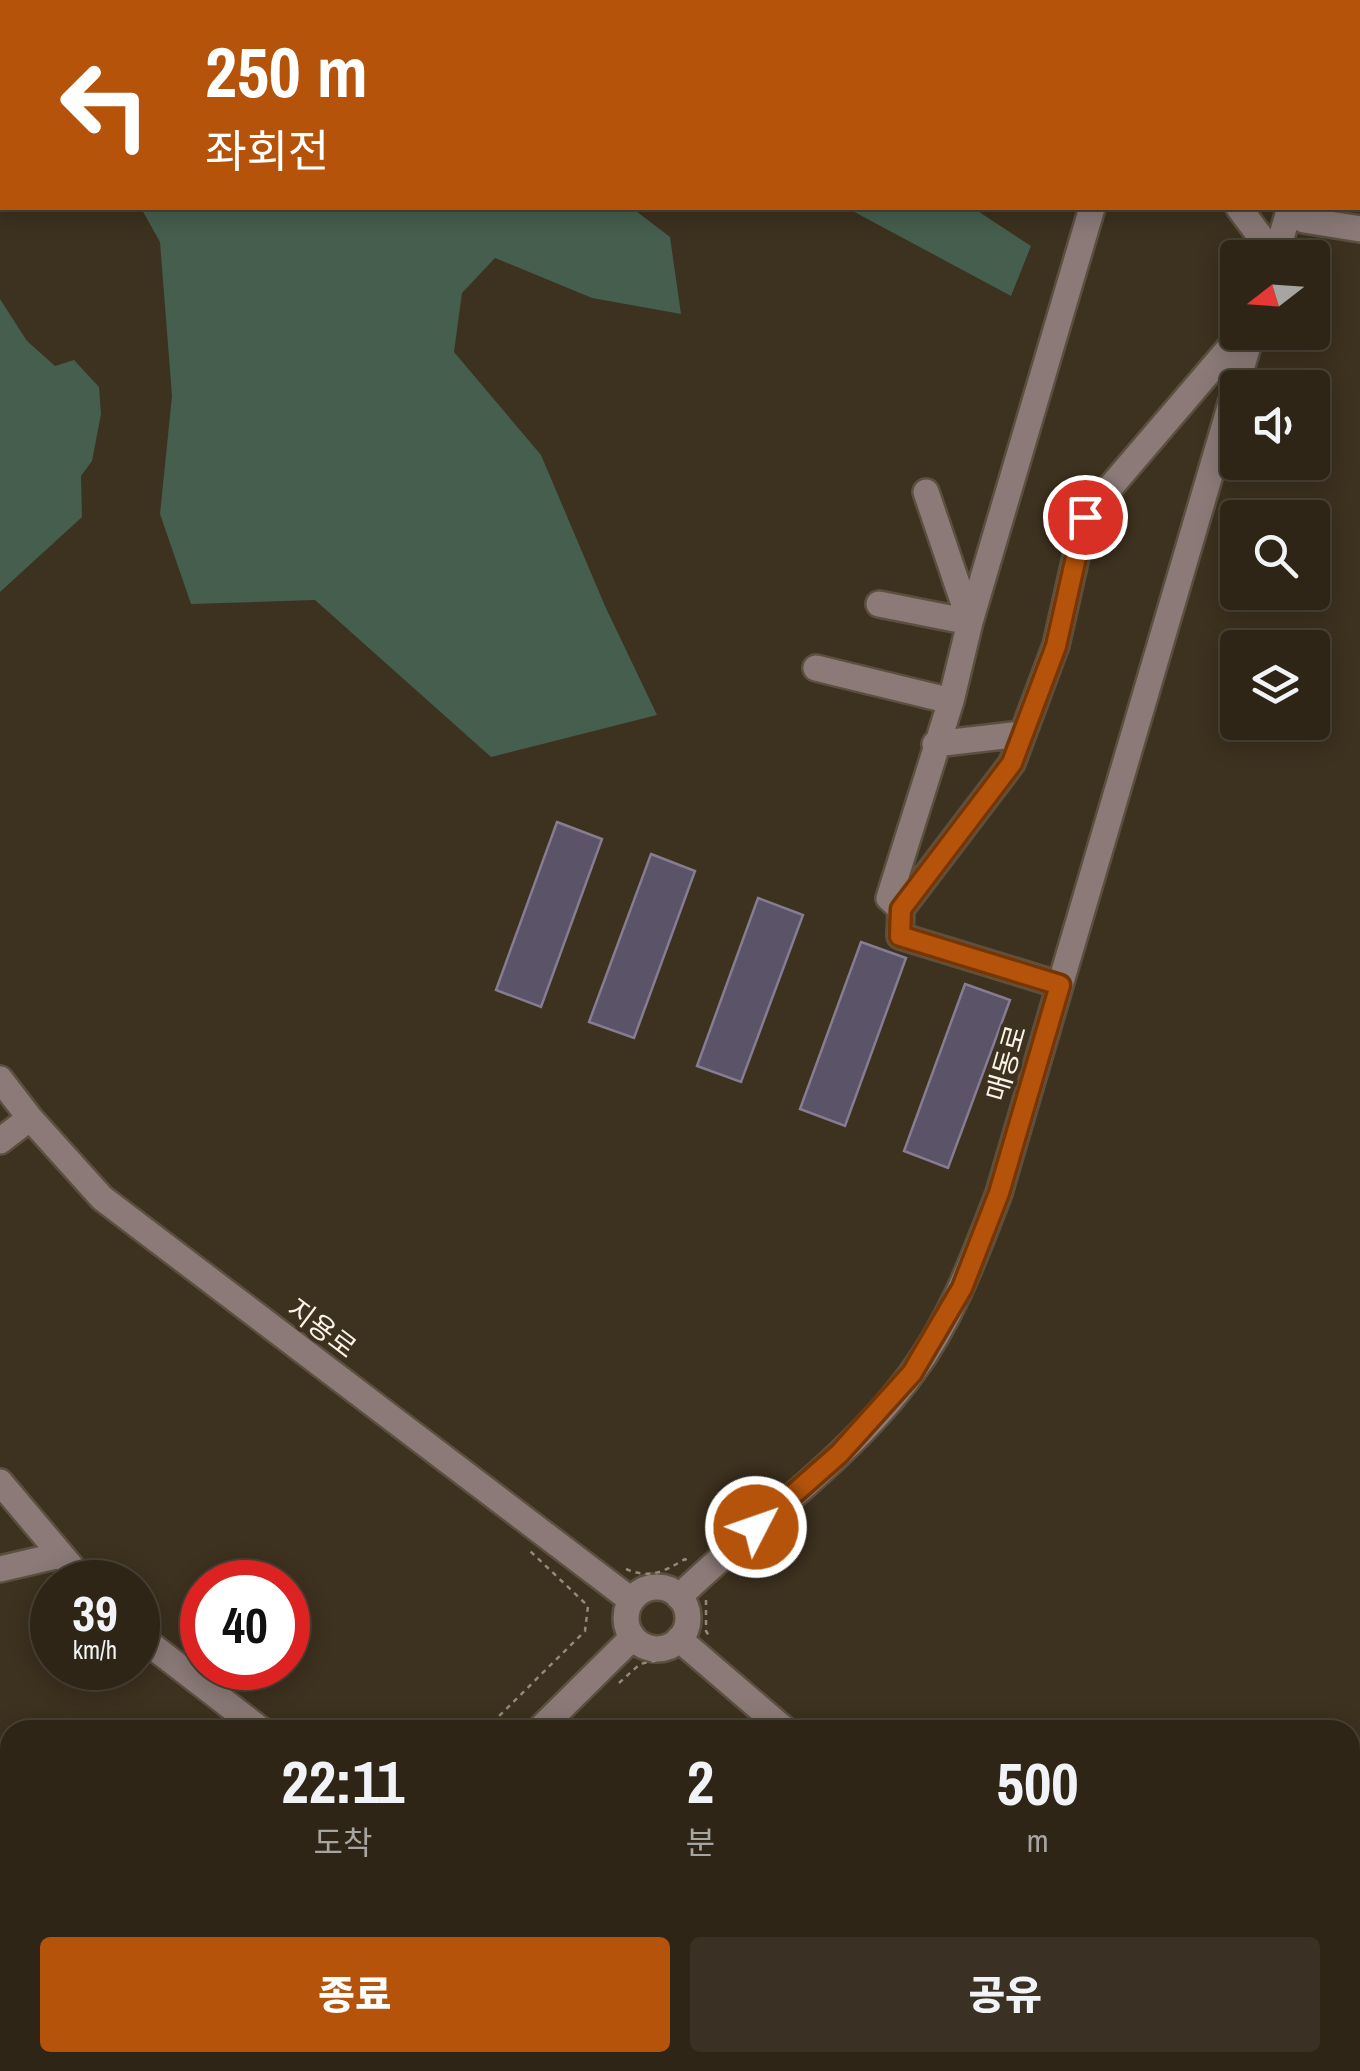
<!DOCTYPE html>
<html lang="ko">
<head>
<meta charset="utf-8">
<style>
  :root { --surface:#2e2517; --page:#3a3124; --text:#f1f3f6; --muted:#a7a5a1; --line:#494236; --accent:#b45309 }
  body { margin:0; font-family:"Archivo Narrow","Noto Sans KR",sans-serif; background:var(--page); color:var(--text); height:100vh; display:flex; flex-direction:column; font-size:38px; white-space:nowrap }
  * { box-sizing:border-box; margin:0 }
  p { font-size:32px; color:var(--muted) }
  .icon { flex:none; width:55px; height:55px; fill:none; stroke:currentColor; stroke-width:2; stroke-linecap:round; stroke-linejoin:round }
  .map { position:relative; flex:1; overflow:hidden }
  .sheet { position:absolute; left:0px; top:1720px; width:1360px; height:352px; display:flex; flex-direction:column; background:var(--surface); border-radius:30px 30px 0 0; box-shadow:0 5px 25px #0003,0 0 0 2px var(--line) }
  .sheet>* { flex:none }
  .hud { position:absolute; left:0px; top:0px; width:1360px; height:210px; box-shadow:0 5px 25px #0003,0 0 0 2px var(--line); background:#b45309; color:#fff; overflow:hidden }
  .needle { width:65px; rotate:253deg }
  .fabs { position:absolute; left:1220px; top:240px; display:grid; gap:20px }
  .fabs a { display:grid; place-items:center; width:110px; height:110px; border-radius:10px; background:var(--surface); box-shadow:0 5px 25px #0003,0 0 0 2px var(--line); font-size:50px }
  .speed { position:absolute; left:30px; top:1560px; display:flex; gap:20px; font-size:50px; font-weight:700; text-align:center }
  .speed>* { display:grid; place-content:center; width:130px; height:130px; border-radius:50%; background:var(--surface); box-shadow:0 5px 25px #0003,0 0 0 2px var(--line); line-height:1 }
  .speed small { font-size:25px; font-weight:400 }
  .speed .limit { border:15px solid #d22; background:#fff; color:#111 }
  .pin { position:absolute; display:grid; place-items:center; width:85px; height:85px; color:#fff; margin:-42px; border:5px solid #fff; border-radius:50%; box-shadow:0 2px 10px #0007 }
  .me { position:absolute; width:110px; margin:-55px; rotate:49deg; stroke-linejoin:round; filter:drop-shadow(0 0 8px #0008) }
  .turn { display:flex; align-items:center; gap:35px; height:210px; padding:0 40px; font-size:45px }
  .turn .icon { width:130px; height:130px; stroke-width:2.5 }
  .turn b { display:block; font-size:70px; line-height:85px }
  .eta { display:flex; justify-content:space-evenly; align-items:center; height:170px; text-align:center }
  .eta b { font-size:60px; font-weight:800; line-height:70px }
  .action { display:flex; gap:20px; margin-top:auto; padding:20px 40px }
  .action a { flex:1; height:115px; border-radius:10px; background:var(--accent); color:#fff; font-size:40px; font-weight:800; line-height:115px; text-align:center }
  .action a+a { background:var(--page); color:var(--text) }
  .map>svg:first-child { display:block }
</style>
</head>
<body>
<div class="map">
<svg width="1360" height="2071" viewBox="0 0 1360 2071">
  <rect width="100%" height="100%" fill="#3d311f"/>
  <path fill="#465e4d" d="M30,0h694l2,2h-694z
    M141,208h491l38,29 11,77 -89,-16 -97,-40 -33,35 -8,59 87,103 64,151 52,109 -166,42 -176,-157 -124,4 -31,-90 12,-118 -12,-154z
    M847,208h126l58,38 -20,50z
    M0,299l27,42 28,25 19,-6 25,27 2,27 -9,47 -11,15 1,41 -82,75z"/>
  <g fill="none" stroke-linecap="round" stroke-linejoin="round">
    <path stroke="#08172d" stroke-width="5" d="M1075,2071l10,-9"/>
  </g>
  <path fill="#5b5368" stroke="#867d93" stroke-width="2.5" d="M557,822l45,17 -61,168 -45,-17z
    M651,854l44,17 -61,167 -45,-16z
    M758,898l45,17 -62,167 -44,-16z
    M861,942l45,16 -61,168 -45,-17z
    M965,984l45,16 -62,168 -44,-17z"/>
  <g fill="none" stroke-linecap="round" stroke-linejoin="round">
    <defs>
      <path id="minor" d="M1035,0l5,2
        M1155,2l1,-2
        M1238,2l1,-2
        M1357,2l1,-2
        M1239,208l36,48
        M1304,220l56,9
        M1275,258l15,-50
        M879,604l91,18 122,-414
        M816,668l135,33
        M935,744l86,-10
        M901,909l-12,-11 62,-197 19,-79 -44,-130
        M1060,985l-160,-49 1,-27 111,-146 44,-118 29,-128 158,-185
        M0,1079l30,39 72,80 529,402
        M0,1141l30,-23
        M0,1482l84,100
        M0,1569l60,-14
        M626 1618a31 31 0 1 1 62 0a31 31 0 1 1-62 0Z
        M679,1597c76,-74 170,-138 233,-224 40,-54 63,-118 87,-180l253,-861
        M138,1635l123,95
        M679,1639l106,91
        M539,1730l94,-93
        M439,2062l7,9
        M660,2062l10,9
        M887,2062l9,9
        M1173,2062l10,9
        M190,2071l9,-9
        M476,2071l16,-9
        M830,2071l9,-9
        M1055,2071l9,-9
        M1110,2071l9,-9"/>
    </defs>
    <use href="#minor" stroke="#5b503f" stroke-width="30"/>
    <path stroke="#94897a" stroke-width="2.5" stroke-dasharray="5 5" stroke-linecap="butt" d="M1358,54l2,-7
      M626,1569c23,10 38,3 59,-10l2,2
      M706,1600v31l3,5
      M619,1683l21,-19 28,-6
      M485,1730l100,-99 3,-25 -59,-56
      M0,2062l25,9
      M218,2070l8,-8
      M161,2071l9,-9"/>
    <use href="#minor" stroke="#8b7a77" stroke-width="25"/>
  </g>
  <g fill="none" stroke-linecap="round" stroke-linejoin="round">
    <defs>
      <path id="route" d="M756,1527l83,-73 73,-81 50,-85 37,-95 61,-208 -160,-49 1,-27 111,-146 44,-117 29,-129"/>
    </defs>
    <use href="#route" stroke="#753606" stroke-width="25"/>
    <use href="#route" stroke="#b45309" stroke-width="18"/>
  </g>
  <g text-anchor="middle" stroke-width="8" stroke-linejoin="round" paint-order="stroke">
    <g font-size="28" fill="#fbf3e7" stroke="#3d311f">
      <text transform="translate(1006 1063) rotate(-74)" y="10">매동로</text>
      <text transform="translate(322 1328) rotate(37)" y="10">지용로</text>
    </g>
  </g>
</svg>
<div class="fabs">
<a><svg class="needle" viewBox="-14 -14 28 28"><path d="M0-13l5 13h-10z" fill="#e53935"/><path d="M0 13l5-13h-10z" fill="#a7a5a1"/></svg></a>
<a><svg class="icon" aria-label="sound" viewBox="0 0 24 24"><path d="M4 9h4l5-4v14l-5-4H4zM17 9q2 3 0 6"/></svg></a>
<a><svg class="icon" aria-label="search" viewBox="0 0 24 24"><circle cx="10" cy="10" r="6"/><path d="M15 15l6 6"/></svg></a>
<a><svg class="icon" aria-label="layers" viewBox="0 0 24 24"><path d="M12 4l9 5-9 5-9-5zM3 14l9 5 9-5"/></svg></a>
</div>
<div class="speed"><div>39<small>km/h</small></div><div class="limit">40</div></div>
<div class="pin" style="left:1085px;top:517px;background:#d93025"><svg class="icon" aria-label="arrive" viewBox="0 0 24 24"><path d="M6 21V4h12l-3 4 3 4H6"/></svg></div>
<svg class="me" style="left:756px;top:1527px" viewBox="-20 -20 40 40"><circle r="17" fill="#b45309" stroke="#fff" stroke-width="3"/><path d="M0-11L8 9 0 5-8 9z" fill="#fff"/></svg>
<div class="hud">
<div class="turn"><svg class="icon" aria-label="left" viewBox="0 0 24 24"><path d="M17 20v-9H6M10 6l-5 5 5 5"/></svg><div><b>250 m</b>좌회전</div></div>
</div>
<section class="sheet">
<div class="eta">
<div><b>22:11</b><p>도착</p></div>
<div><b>2</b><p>분</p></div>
<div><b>500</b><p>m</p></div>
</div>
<div class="action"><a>종료</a><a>공유</a></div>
</section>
</div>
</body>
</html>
